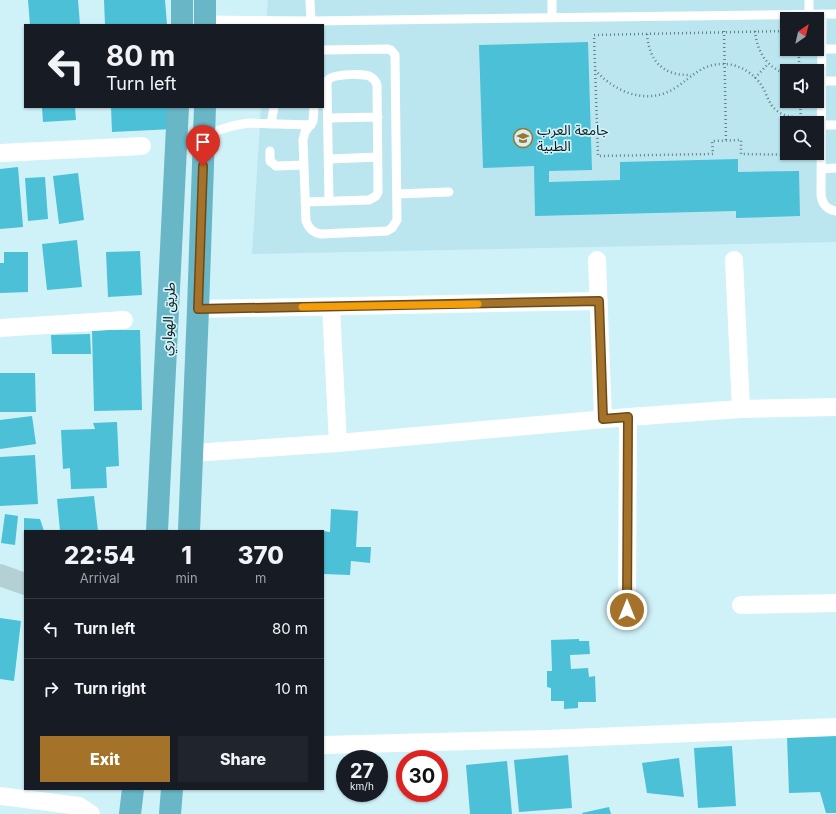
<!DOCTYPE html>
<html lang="en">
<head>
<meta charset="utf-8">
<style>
  :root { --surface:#171b24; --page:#20242c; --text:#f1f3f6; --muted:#9ea1a6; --line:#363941; --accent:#a47228 }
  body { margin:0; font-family:Inter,"Noto Sans Arabic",sans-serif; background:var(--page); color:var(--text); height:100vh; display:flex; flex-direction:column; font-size:15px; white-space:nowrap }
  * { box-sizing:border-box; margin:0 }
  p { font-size:13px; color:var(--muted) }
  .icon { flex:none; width:22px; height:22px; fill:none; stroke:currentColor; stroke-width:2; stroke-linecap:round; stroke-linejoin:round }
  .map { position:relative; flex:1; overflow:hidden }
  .side { position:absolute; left:24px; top:530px; width:300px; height:260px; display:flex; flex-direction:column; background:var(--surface); border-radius:0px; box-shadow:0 1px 3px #0004 }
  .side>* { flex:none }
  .top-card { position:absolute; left:24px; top:24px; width:300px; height:84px; border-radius:0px; box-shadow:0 1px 3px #0004; background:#171b24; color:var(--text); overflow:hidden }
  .needle { width:26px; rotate:34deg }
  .tools { position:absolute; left:780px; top:12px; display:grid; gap:8px }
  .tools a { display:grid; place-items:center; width:44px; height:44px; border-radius:0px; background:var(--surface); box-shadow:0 1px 3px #0004; font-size:20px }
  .speed { position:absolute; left:336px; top:750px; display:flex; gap:8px; font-size:20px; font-weight:700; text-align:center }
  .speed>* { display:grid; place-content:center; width:52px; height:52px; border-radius:50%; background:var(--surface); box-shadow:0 1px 3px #0004; line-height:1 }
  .speed small { font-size:10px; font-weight:400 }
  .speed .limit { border:6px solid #d22; background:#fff; color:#111 }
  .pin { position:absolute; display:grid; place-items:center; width:34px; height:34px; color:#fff; margin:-41px -17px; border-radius:50% 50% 50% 0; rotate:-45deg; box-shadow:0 0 4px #0007 }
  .pin .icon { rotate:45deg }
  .me { position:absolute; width:44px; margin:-22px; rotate:0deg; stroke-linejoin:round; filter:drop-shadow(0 0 3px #0008) }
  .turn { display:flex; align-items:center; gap:14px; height:84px; padding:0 16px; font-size:18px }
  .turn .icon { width:52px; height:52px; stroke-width:2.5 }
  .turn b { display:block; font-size:28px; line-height:34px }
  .eta { display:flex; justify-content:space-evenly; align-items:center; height:68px; text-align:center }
  .eta b { font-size:24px; font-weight:800; line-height:28px }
  .action { display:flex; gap:8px; margin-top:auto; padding:8px 16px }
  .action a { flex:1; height:46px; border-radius:0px; background:var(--accent); color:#fff; font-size:16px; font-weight:800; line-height:46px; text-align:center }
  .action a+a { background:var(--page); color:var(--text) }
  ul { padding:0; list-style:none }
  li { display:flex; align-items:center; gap:12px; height:60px; padding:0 16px; border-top:1px solid var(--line) }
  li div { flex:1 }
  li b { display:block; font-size:15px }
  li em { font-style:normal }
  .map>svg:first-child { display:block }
</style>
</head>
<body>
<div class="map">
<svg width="836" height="814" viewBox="0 0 836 814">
  <rect width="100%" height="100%" fill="#cff1f8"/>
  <path fill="#bbe6ef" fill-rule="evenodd" d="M268,0h568v242l-584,12 9,-147h62v-82h-57zM787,19h30v30h-30zM787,71h30v30h-30zM787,123h30v30h-30z"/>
  <path fill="#4bc0d6" d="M28,0h50l2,25h-50z
    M104,0h61l2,25h-62z
    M588,42l4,128 -43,1v11l71,-2v-18l118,-3v13l61,-1 1,45 -64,2v-7l-201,5 -1,-50 -51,2 -4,-123z
    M42,107h33l1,13 -33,2z
    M111,107h61l1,22 -61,3z
    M18,167l5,60 -23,2v-60z
    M78,173l6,47 -25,4 -6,-48z
    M45,177l3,42 -20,2 -3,-43z
    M77,240l5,47 -35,3 -5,-46z
    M140,251l2,44 -34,2 -2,-45z
    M4,252h24v40l-28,1v-30h4z
    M92,330h48l2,80 -48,1z
    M90,334l1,20h-39l-1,-19z
    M0,373h35l1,39h-36z
    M32,416l4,28 -36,5v-29z
    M117,422l2,44 -13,1 1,21 -36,1 -1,-21 -7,1 -2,-39 34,-1 -2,-6z
    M35,455l3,49 -38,2v-49z
    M94,496l4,35h-38l-3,-32z
    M331,509l27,2 -2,36h15l-1,16 -19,-2 -1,14 -27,-1v-43l7,1z
    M5,514l13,2 -3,29 -14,-2z
    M24,518l16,1 4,12h-20z
    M0,618l21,3 -7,60 -14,-2z
    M579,639v2h10l1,13 -20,1 1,14 17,-1 1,9 6,-1 1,26h-18v6l-14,1v-8h-13v-13l-4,-1v-16h5l-1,-31z
    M836,735v78h-10l-6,-21 -31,1 -2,-56z
    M732,746l4,60 -38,2 -4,-60z
    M568,755l4,53 -53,4 -5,-52z
    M679,758l5,39 -37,-4 -5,-30z
    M507,761l5,53h-42l-4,-49z
    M609,807l2,7h-28l-1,-1z"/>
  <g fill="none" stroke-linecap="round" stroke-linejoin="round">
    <path stroke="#677e82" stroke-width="2.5" stroke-dasharray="1 3" stroke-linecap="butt" d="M724,31l2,110
      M755,31c2,21 12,37 32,43
      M787,31l-193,4 4,121 115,-2 -1,-13 29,-1v14l60,1v-2
      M647,34c2,27 16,42 44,41
      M799,49v22
      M595,70c20,22 52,36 80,18 18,-11 26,-25 51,-24 15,1 30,11 37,24 4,7 6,16 12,21 7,7 16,8 26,9
      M755,78l13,-14
      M800,101l1,22"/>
    <path stroke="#fff" stroke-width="9" d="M310,0l1,21
      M552,0v18
      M809,0v14
      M822,14l-1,181c1,9 6,15 15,16
      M205,20l106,1 525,-7
      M822,49h14
      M822,81h14
      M314,107l-1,14 -8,11 -2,8 3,81c3,8 7,12 15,13l66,-3 5,-3 5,-8 -2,-165 -4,-5 -3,-1 -65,1
      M328,118l50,-1
      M271,124l3,-17
      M822,125h14
      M204,135l28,-9 16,-3 63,2
      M270,151v10l6,5 28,-1
      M329,159l49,-2
      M821,169l15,-1
      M397,194l52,-2
      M305,202l64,-2 7,-4 2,-4 -1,-107c-1,-4 -3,-6 -6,-8 -6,-4 -36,-3 -42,2l-2,3 2,119"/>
    <path stroke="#fff" stroke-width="18" d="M0,153l142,-7
      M597,260l6,159
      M734,260l7,149
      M331,307l7,136
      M198,309l401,-8
      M0,328l124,-8
      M193,453l145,-10 290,-26 113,-8 95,-2
      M741,605l95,-2
      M627,611l1,-194
      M323,745l224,-6 289,-12
      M0,796l79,10 12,8"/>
    <path stroke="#b4d0d5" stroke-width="22" d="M0,575l25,9"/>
    <path stroke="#68b6c6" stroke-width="22" d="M205,0v25
      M182,25v-25
      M157,531l21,-424
      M189,531l9,-222 7,-202
      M130,814l3,-25
      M170,814l2,-25"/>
  </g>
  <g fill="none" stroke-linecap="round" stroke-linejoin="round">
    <defs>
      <path id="route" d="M203,166l-5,143 401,-8 4,118 25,-2 -1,193"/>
    </defs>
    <use href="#route" stroke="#6b4a1a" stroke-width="10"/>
    <use href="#route" stroke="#a47228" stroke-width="7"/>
    <path stroke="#f59e0b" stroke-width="7" d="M302,307l176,-3"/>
  </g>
  <defs>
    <symbol id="university-ring" viewBox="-11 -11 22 22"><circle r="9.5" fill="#cff1f8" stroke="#a47228" stroke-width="1.5"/><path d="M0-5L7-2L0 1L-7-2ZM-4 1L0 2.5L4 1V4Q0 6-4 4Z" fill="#a47228"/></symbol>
  </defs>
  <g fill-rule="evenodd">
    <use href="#university-ring" x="512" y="127" width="22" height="22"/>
  </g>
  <g text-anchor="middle" stroke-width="3.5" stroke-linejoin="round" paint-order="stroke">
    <g font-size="14" fill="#0d1a1c" stroke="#cff1f8" text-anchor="start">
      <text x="537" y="135">جامعة العرب<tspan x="537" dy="16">الطبية</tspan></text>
    </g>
    <g font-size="14" fill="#0d1a1c" stroke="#cff1f8">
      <text transform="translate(168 319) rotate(-87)" y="5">طريق الهواري</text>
    </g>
  </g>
</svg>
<div class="tools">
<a><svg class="needle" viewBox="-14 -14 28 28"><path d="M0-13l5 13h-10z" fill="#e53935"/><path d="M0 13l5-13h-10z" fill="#9ea1a6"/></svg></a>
<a><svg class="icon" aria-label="sound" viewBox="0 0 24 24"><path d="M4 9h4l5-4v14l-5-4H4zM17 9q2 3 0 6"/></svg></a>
<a><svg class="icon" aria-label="search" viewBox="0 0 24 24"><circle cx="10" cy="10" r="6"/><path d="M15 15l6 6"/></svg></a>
</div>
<div class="speed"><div>27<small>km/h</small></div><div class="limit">30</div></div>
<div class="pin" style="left:203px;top:166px;background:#d93025"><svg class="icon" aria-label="arrive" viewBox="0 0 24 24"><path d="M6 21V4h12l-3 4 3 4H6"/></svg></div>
<svg class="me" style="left:627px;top:610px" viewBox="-20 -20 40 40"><circle r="17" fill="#a47228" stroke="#fff" stroke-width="3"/><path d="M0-11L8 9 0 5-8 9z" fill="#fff"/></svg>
<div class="top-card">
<div class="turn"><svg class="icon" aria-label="left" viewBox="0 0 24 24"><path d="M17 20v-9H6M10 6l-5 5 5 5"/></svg><div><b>80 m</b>Turn left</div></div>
</div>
<section class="side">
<div class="eta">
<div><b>22:54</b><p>Arrival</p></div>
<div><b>1</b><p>min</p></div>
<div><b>370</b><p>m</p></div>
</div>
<ul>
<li><svg class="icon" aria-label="left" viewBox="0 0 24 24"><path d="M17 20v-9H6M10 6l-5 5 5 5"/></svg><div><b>Turn left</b></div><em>80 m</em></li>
<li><svg class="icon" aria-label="right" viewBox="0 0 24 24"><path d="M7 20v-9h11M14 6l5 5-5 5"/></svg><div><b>Turn right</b></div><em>10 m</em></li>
</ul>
<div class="action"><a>Exit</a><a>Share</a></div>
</section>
</div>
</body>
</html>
